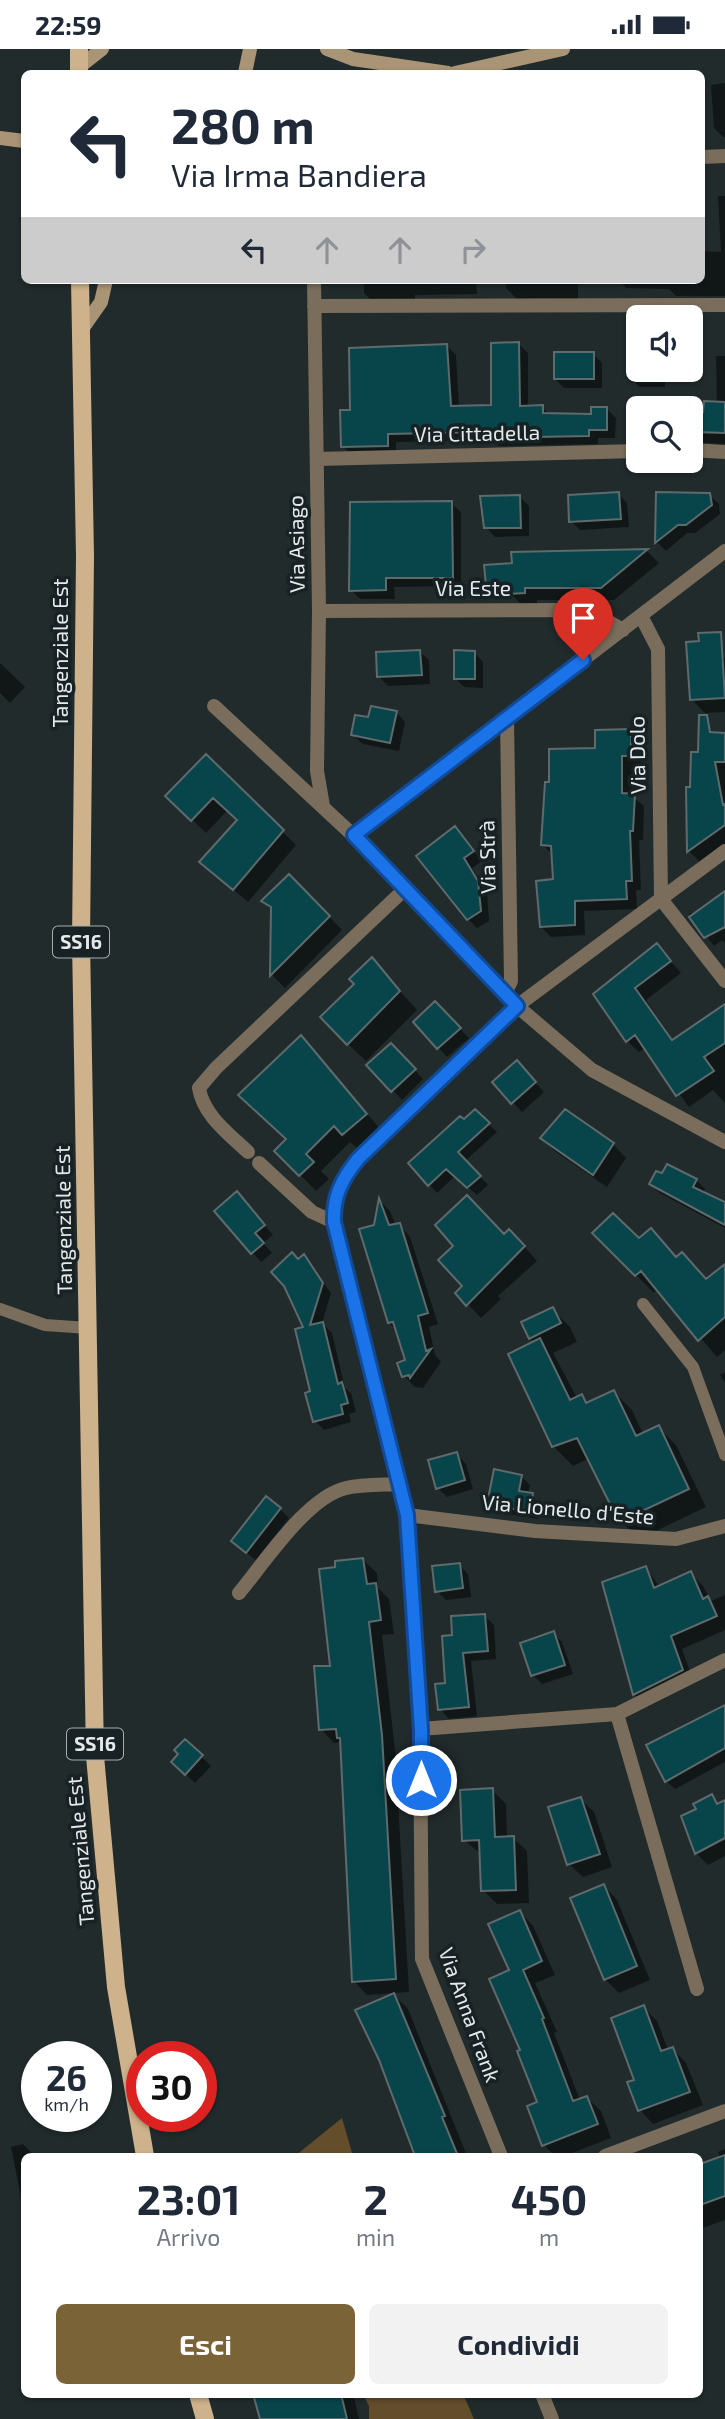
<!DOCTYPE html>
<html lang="it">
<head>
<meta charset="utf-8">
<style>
  :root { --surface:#fff; --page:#f2f2f3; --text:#1f2937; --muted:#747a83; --accent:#7b6338 }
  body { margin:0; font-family:"Exo 2",sans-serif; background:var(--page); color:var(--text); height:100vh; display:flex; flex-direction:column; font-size:26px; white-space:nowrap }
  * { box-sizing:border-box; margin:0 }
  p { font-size:23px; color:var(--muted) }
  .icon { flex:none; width:38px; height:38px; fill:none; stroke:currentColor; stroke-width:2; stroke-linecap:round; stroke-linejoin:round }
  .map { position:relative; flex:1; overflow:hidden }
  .drawer { position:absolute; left:21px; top:2104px; width:682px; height:245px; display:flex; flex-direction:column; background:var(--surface); border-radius:10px; box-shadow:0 2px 5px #0004 }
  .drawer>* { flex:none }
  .guide { position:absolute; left:21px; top:21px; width:684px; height:214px; border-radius:10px; box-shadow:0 2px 5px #0004; background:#fff; color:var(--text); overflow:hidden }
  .tools { position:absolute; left:626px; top:256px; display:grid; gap:14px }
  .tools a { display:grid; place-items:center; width:77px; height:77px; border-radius:10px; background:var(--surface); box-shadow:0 2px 5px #0004; font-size:35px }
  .speed { position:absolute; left:21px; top:1992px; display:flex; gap:14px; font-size:35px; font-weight:700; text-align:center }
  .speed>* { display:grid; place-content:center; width:91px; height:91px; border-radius:50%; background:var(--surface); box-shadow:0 2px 5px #0004; line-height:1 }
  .speed small { font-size:18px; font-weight:400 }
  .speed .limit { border:10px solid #d22; background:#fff; color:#111 }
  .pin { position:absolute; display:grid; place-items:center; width:60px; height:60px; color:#fff; margin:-72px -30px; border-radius:50% 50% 50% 0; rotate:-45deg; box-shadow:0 0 7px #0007 }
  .pin .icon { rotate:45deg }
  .me { position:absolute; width:77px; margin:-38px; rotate:0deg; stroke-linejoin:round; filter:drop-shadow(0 0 5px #0008) }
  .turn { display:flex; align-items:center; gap:24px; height:147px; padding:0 35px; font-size:32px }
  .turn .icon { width:91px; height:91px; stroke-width:2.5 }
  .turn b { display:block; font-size:49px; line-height:60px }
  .lanes { display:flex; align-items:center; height:66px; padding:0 35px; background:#0003; justify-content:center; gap:35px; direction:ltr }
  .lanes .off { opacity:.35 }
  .eta { display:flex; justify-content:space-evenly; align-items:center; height:119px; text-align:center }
  .eta b { font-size:42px; font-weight:700; line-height:49px }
  .button { display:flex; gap:14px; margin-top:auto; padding:14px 35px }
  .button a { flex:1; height:80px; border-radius:10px; background:var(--accent); color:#fff; font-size:28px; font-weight:700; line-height:80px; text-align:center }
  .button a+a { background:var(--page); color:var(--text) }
  .status { display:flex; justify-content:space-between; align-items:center; height:49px; padding:0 35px; background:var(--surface); direction:ltr }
  .status svg { height:19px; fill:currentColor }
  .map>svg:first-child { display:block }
</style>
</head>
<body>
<div class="status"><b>22:59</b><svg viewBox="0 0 49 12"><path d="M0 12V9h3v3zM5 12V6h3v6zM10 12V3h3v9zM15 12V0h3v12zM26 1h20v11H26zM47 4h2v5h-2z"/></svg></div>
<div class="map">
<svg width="725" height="2370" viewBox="0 0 725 2370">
  <rect width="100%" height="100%" fill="#212b2c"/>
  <path fill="#644d2b" d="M342,2069l11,38h-58z
    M363,2345h100l11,25h-105v-13z"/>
  <path fill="#0007" d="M725,34v54h-2l-9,-9 -3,-43z
    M718,147h7v100h-49l-7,-7 -43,-1 -5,-6h-43v17h-61l-11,-11v-8h196v-29l19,1z
    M364,231h112l1,14 -62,1v5l-42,2 -9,-9z
    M631,294h8v26h26v18h-25l-10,-9z
    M519,295l9,9v55l14,-1 8,8h43l14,-6 9,9 -1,20h-17v6l-99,2 -7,-6 -96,2v13h-44l-10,-9 10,-34 95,-66 9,9 3,53 34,-1z
    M593,305l9,9v25h-38l-9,-9z
    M716,307h9v88l-34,-2v-29l14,1 12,-11z
    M667,353l6,6h-28v-5z
    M618,445l9,9 2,24 -49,3 -9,-9z
    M658,445l51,1 10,9 1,10 -25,19h-8l-21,18 -9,-9z
    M520,448l9,9v30l-34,1 -9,-10z
    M451,454l10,9v74l-67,1 1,12h-35l-9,-9z
    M647,502l12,12 -45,37h-77v5l-14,1 -10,-10h-13l-13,-12 26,-19v-11z
    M688,599l37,10v54l-20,1 -14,-14z
    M419,602l10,9 1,24 -42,2 -9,-9z
    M474,603l9,10v26l-19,-1 -9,-9z
    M0,614l25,24 -15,16 -10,-10z
    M396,663l9,10 -6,29 -36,-7 -10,-9 17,-16z
    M630,681l10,11 1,24 -9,1v30l12,10 -1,34h-4l2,50h-5l1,19 -53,2 1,24 -34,2 -10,-10 14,-46 -2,-26 -10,-10 8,-61z
    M725,685v113l-23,17 -13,-13 -1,-62h4l8,-35z
    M206,707l90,89 -48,57 -47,-40 38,-42 -11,-10 -22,23 -38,-37z
    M455,779l27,33 -10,7 15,24 2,29 -12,7 -9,-9z
    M289,827l53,54 -57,58 -13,-13v-65l-9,-9z
    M725,844v50l-3,-3 -8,6 -25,-33h8z
    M657,896l24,28 -35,27 28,41 51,-25v87l-12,-13 -24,17 -44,-59 -6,4 -12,-11 -32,-47z
    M372,911l45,50 -51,51 -18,-17 8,-59z
    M435,955l34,34 -22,19 -31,-35z
    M301,988l81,94 -23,19 -9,-8 -29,29 8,8 -13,12 -39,-40 11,-11z
    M391,996l32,34 -21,21 -33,-35z
    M525,1022l19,21 -22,20 -28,-30z
    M475,1062l22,21 -32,29 23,24 -11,10 -22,-19 -18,17 -8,-9 35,-62z
    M542,1089l71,6 13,14 -19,29 -51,-35z
    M696,1131l9,9 -2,5 22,12v22l-65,-35 -9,-9z
    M380,1152l10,10 6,15 3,-1 11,12 28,87 -9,3 6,28 6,7 -18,26 -8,-1 -11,-11 3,-15 -10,-30 -8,-8 -14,-96z
    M246,1154l27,32 -10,8 9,10 -11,9 -45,-51z
    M651,1181l26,28 5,-4 25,26 18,-10v80l-8,7 -59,-68 -4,4 -60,-60 45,7z
    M504,1187l19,9 14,16 -39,35 3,3 -20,19 -24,-25z
    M304,1207l27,37 -9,30 10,10 13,55 6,5 5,19 -7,2 2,8 -27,8 -9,-9 -17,-160z
    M552,1260l18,18 7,15 -24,11 24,45 4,-2 8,8 25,-12 18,18 11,24 15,-7 18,18 30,62 -67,32 -18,-18 -33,-62 -15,7 -18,-18 -44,-93 24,-12 -5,-5z
    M725,1323v11l-5,-8z
    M456,1405l10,10 7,25 -26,8 -9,-9z
    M521,1427l9,9 -2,9 13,10 -3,15 -41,-7 -8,-9z
    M280,1460l9,9 -33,42 -14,-10z
    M363,1511l14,13 1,15 11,11 5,35 -12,1 13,115 14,242 -42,3 -13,-14 -12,-239 -8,1 -13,-14 11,-61z
    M459,1516l9,9 3,23 -25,3 -9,-9z
    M646,1519l14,19 31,-13 12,12 8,15 14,-6v35l-43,19 12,34 -47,24 -13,-13 -30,-111z
    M485,1567l9,9 2,34 -25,2 6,55 -28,3 -9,-10 14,-73z
    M553,1584l9,9 11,32 -31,10 -9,-9z
    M725,1659v54l-50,27 -9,-8z
    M185,1692l26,25 -16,17 -22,-21 8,-8z
    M492,1741l14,14 1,34h6l14,13 2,52 -32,1 -14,-14 -2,-36 -17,-14z
    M711,1747l9,8 5,-2v54l-17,9 -12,-12 2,-43z
    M580,1750l14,13 18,55 -29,10 -14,-13z
    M604,1837l13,14 33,80 -31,13 -14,-14z
    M520,1863l13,14 22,49 -20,8 22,49 -3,1 26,67 7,-2 14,13 10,27 -47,18h-9l-11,-11 -5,-42 -16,-52 -12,-80z
    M394,1946l14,14 59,147h-51l-15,-37 3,-1 -47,-107z
    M643,1958l14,14 11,29 5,-1 13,14 17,42 -50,19 -13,-14 -3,-29z
    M23,2095l12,12h-11v56l-13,-65z
    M725,2100v71l-25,9v-62l20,-9 -2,-6z
    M255,2345h98l6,25h-97z"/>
  <path fill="#07454b" stroke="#5f6a6c" stroke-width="2" d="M519,293l1,64 23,-1v8l48,1v-7h16v23h-18v6l-101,2 -1,-6 -99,2v12l-47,1 -1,-37h10l-1,-62 98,-4 4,62 40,-1v-62z
    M554,303h40v27h-40z
    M704,352l21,1v31l-29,-1 1,-21 6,1z
    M619,443l2,27 -52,3 -1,-27z
    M656,443l54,1 2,12 -26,20h-8l-23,18z
    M520,446l1,33h-37l-4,-32z
    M452,452l1,77h-67v12l-37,1 1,-89z
    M648,500l-47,39h-76v5l-17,1v-11l-22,2 -2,-20 28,-2 -1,-11z
    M721,583l4,66 -35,2 -4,-58 13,-1 -1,-8z
    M420,601l2,25 -45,2 -1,-25z
    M454,601l21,1v28h-21z
    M371,657l26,5 -7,32 -39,-8 4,-20 13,2z
    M699,666h8l3,17 15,1v29h-10l8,43 2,-1v21l-38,27 -1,-65h4l1,-35h7z
    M631,680v27h-9v37l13,1 -2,37h-3l2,50h-6l1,18 -52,2v24l-35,2 -4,-46 17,-2 -2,-33 -10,-1 4,-63h4v-33l46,-1v-18z
    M206,705l78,76 -51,60 -34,-28 38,-42 -24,-22 -22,23 -26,-25z
    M455,777l19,25 -10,7 14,23 3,30 -14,9 -51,-64z
    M289,825l41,42 -60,60 1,-69 -10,-6z
    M725,842v36l-21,11 -15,-21z
    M657,894l14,18 -36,27 37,52 53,-36v39l-21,14 10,14 -38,25 -41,-61 -9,7 -33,-48z
    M372,908l28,34 -53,54 -27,-28 34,-33 -5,-5z
    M435,952l26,27 -24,21 -24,-27z
    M301,986l66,79 -25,21 -8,-9 -28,28 8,8 -15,14 -25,-25 12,-12 -48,-44z
    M391,994l25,26 -25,23 -25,-27z
    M517,1011l19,22 -25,22 -19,-22z
    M475,1060l15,14 -32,29 23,24 -14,12 -21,-19 -18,17 -20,-23 52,-47 4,3z
    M565,1060l49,34 -21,32 -53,-37z
    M667,1115l30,15 -4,8 32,15v23l-76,-41 7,-13 6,2z
    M237,1142l28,34 -10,8 9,10 -13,11 -37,-43z
    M467,1146l37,39 5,-5 16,17 -59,60 -11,-13 7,-7 -24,-26 15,-14 -18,-21z
    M379,1149l10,27 11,-2 28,90 -10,3 8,35 5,-2 -21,29 -1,-3 -7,2 -5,-14 8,-3 -12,-38 -5,1 -29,-94 15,-4z
    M613,1164l26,25 12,-10 25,29 6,-5 24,27 19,-15v53l-27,24 -57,-70 -6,5 -43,-43z
    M292,1203l6,7 6,-5 19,29 -13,42 13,-3 15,62 4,-2 6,21 -7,2 2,9 -30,8 -8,-29 5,-2 -15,-62 8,-2 -19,-41 -13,-14z
    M553,1258l8,16 -32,16 -8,-17z
    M540,1289l30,62 12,-6 4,9 28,-13 22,46 23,-11 30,64 -70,33 -42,-84 -25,9 -44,-93z
    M457,1403l8,28 -29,9 -8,-29z
    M494,1420l28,6 -3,16 14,2 -3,19 -43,-8z
    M266,1447l15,12 -35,45 -15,-12z
    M363,1509l4,26 9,-1 5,37 -12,2 13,113 14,244 -44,3 -12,-244h-3l-1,-9 -17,1 -5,-64h16l-11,-97 16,-2v-6z
    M460,1514l3,25 -28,4 -3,-26z
    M646,1517l8,22 37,-17 12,28 5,-3 9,20 -46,20 12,34 -50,25 -31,-113z
    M485,1565l3,37 -25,2 6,54 -31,3 -3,-26 10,-1 -3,-47 10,-1 -1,-19z
    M554,1582l11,34 -34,11 -11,-33z
    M725,1656v43l-60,34 -19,-37z
    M185,1690l18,16 -18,20 -14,-13 7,-8 -4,-4z
    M493,1739l2,49 19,-1 2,54 -35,1 -2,-51 -17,1 -2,-51z
    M712,1745l5,10 8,-4v38l-30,16 -14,-38 15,-7 -3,-5z
    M581,1748l19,57 -33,11 -19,-58z
    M604,1835l33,82 -33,14 -34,-82z
    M520,1861l22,51 -19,9 21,48 -2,1 31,82 14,-5 11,28 -56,22 -15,-40 10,-4 -20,-51 3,-1 -31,-71 20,-9 -21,-46z
    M394,1944l51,123 -3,1 16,39h-43l-36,-96 -24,-50z
    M644,1956l17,46 12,-4 17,45 -52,19 -11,-29 7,-2 -23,-62z
    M725,2106v41l-25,9v-41z
    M253,2345h88l6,25h-87z"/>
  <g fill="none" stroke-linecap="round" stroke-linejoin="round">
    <path stroke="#7b6d5b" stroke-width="12" d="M643,1255l50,63 32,88
      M0,1260l45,16 43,3"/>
    <path stroke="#7b6d5b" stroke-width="14" d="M702,108l23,-1
      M314,231l5,331 -2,160 6,35
      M314,257l411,-1
      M691,401l34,2
      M317,410l322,-8
      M319,562l239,-1 41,6 24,14
      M641,567l17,33 3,250 64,82
      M214,657l156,145 147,155 75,64 133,72
      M354,786l371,-284
      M505,944l6,-12 -4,-262
      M248,1103c-19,-18 -45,-37 -49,-64l17,-20 190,-180
      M259,1114l53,49 22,10
      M407,1466l128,16 141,8 49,-13
      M239,1544c25,-30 68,-96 107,-105 17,-4 37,-3 54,-4
      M617,1665l80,275
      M420,1680l197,-15 108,-54
      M501,2107l-79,-197 -2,-230 -13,-214 -73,-293c-1,-26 8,-43 24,-64l159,-152 208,-155
      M605,2107l120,-45
      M542,2345l10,25"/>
    <path stroke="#aa9476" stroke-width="14" d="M327,0l26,10 95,14
      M79,18l23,-18
      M245,24l5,-24
      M455,24l108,-24
      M0,89l24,3
      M80,283l21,-30 5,-22"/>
    <path stroke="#ceb28b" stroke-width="18" d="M79,24v-24
      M80,231l5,276 -4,385 14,815 21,231 29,169
      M198,2345l7,25"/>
  </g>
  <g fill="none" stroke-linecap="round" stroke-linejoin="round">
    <defs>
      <path id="route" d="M421,1731v-50l-14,-215 -73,-293c-1,-26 8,-43 24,-63l159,-153 -163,-171 229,-175"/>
    </defs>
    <use href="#route" stroke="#114b97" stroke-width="18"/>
    <use href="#route" stroke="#1a73e8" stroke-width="12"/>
  </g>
  <g text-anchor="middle" stroke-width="7" stroke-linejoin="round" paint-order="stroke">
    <g fill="#182123" stroke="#a7aeaf" stroke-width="2">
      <rect x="53" y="877.5" width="56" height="31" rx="5"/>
      <rect x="67" y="1679.5" width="56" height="31" rx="5"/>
    </g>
    <g font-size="19" font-weight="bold" fill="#e4eaeb">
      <text x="81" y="900">SS16</text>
      <text x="95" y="1702">SS16</text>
    </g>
    <g font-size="21" fill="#e4eaeb" stroke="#182123">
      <text transform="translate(477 385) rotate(-1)" y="7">Via Cittadella</text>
      <text transform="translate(297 495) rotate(-91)" y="7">Via Asiago</text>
      <text x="473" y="547">Via Este</text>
      <text transform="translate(61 604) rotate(-90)" y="7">Tangenziale Est</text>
      <text transform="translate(638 706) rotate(-91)" y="7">Via Dolo</text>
      <text transform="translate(488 808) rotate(-91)" y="7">Via Strà</text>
      <text transform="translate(64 1171) rotate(-91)" y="7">Tangenziale Est</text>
      <text transform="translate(568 1461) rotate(5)" y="7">Via Lionello d'Este</text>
      <text transform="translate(81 1802) rotate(-95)" y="7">Tangenziale Est</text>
      <text transform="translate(469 1966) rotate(70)" y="7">Via Anna Frank</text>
    </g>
  </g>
</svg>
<div class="tools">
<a><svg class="icon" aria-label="sound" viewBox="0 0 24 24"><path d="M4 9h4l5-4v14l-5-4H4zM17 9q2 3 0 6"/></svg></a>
<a><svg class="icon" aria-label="search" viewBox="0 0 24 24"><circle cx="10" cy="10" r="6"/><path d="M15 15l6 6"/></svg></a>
</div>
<div class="speed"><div>26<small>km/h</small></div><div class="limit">30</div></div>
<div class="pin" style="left:583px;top:611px;background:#d93025"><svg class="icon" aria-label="arrive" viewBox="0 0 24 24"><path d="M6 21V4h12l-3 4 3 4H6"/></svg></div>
<svg class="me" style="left:421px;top:1731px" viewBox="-20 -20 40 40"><circle r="17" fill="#1a73e8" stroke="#fff" stroke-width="3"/><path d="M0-11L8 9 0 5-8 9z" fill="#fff"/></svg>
<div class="guide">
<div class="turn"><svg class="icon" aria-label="left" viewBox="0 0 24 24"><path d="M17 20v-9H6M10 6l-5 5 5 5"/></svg><div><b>280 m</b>Via Irma Bandiera</div></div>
<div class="lanes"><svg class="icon" aria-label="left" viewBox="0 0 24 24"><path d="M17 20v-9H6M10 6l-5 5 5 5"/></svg><svg class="icon off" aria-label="ahead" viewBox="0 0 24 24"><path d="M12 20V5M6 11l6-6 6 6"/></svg><svg class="icon off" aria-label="ahead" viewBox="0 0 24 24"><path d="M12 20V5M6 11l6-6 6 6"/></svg><svg class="icon off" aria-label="right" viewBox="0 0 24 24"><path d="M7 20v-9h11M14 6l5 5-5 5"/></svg></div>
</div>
<section class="drawer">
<div class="eta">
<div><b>23:01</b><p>Arrivo</p></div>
<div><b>2</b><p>min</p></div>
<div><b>450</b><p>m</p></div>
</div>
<div class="button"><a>Esci</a><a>Condividi</a></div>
</section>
</div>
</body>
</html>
